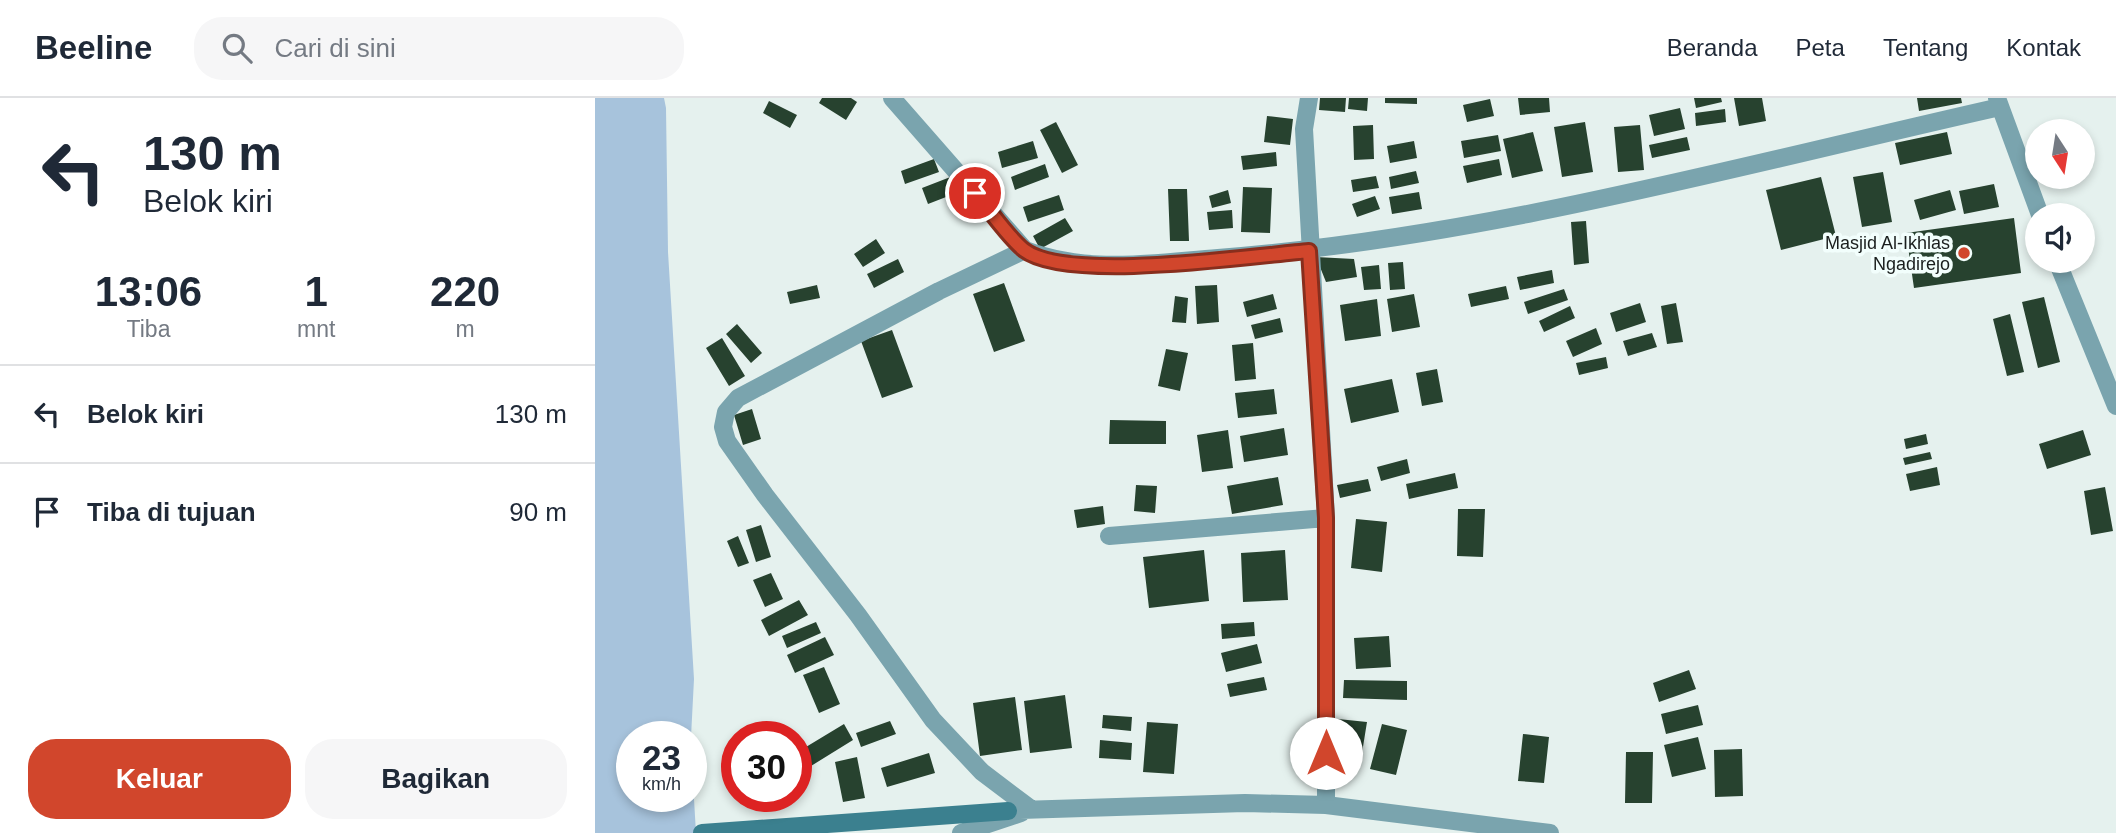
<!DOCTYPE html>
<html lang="id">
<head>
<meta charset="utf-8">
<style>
  :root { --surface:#fff; --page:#f6f6f7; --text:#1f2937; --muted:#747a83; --line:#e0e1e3; --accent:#d1462c }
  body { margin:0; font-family:Helvetica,sans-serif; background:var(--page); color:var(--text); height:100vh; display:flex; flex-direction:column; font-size:26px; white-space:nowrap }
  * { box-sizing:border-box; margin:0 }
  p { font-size:23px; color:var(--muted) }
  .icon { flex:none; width:38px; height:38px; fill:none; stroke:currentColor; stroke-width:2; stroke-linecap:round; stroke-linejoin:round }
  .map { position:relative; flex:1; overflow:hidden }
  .sheet { display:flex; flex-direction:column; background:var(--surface); width:595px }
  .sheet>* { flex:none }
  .banner { background:#fff; color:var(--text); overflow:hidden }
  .needle { width:46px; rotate:168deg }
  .tools { position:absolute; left:1430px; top:21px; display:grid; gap:14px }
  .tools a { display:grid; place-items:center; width:70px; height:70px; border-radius:50%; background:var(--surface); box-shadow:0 4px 10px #0003; font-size:35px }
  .speed { position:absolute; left:21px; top:623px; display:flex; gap:14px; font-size:35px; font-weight:700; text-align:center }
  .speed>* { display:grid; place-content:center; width:91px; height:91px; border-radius:50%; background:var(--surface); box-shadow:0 4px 10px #0003; line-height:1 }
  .speed small { font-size:18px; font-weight:400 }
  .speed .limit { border:10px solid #d22; background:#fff; color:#111 }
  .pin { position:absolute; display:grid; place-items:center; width:60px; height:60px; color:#fff; margin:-30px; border:4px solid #fff; border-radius:50%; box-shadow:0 2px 7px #0007 }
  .me { position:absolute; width:77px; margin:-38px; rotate:0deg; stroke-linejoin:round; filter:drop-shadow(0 0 5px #0008) }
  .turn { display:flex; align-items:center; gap:24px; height:147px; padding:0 28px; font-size:32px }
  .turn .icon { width:91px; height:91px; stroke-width:2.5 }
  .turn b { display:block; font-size:49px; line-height:60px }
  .eta { display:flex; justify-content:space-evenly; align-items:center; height:119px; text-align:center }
  .eta b { font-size:42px; font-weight:700; line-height:49px }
  .primary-button { display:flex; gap:14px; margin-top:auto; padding:14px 28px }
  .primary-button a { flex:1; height:80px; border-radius:28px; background:var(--accent); color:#fff; font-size:28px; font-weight:700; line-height:80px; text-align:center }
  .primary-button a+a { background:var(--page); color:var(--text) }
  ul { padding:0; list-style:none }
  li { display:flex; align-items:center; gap:21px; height:98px; padding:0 28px; border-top:2px solid var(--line) }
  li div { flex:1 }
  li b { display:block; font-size:26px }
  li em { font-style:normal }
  header { display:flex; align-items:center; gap:42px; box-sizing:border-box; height:98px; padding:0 35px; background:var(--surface); border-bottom:2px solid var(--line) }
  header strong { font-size:33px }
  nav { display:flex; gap:38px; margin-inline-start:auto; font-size:24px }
  .search { width:490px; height:63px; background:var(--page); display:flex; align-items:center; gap:18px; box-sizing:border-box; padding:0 24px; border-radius:28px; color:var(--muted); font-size:26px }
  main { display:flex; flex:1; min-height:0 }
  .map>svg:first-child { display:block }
</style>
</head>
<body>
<header>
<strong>Beeline</strong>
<div class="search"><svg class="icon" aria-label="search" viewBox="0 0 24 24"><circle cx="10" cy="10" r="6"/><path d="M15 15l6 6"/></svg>Cari di sini</div>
<nav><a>Beranda</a><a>Peta</a><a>Tentang</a><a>Kontak</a></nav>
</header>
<main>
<section class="sheet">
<div class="banner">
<div class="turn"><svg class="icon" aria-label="left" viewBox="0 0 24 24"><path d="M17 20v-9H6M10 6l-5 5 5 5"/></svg><div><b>130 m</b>Belok kiri</div></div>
</div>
<div class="eta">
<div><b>13:06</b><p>Tiba</p></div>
<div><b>1</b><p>mnt</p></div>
<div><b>220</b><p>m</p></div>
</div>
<ul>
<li><svg class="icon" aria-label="left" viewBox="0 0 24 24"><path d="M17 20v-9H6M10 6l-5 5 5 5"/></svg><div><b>Belok kiri</b></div><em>130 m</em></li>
<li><svg class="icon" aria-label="arrive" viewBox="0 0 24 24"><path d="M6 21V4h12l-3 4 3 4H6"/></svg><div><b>Tiba di tujuan</b></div><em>90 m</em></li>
</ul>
<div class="primary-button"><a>Keluar</a><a>Bagikan</a></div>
</section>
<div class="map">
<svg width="1521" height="735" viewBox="0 0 1521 735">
  <rect width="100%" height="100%" fill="#e5f1ee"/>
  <path fill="#a7c3dc" d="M0,0h69l2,10 2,144 26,427 -3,58h-59v59h59v-48l5,85h-101z"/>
  <path fill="#27422f" d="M227,0h29l6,4 -11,18 -27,-17z
    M725,0h26l-1,14 -26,-2z
    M754,0h19l-1,13 -19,-2z
    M790,0h32v6l-32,-1z
    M923,0h31l1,14 -30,3z
    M1099,0h27l1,4 -26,6z
    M1139,0h28l4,23 -27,5z
    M1322,0h44l1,5 -43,8z
    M895,1l4,17 -27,6 -4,-17z
    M174,3l28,14 -7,13 -27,-15z
    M1085,10l5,21 -31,7 -5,-21z
    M1130,11l1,13 -30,4 -1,-13z
    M672,18l26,3 -3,26 -26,-3z
    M461,24l22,43 -16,8 -22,-43z
    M990,24l8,50 -31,5 -8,-50z
    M778,27l1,34 -20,1 -1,-34z
    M1045,27l4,45 -26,2 -4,-45z
    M938,34l10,39 -31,7 -9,-39z
    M1352,34l5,22 -52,11 -5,-22z
    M903,37l3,16 -37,7 -3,-17z
    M1092,39l3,13 -38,8 -3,-13z
    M438,43l5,17 -36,10 -4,-16z
    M819,43l3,17 -27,5 -3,-17z
    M681,54l1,14 -34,4 -2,-14z
    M339,61l5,13 -34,12 -4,-13z
    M904,61l3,16 -35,8 -4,-17z
    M450,66l4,13 -34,13 -4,-13z
    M821,73l3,12 -28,6 -2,-12z
    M1288,74l9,50 -30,5 -9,-50z
    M358,78l6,16 -31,12 -6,-16z
    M781,78l3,12 -26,4 -2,-12z
    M1226,79l15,59 -55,14 -15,-60z
    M1399,86l5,23 -35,7 -5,-23z
    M648,89l29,1 -2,45 -29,-1z
    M573,91h19l2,52h-19z
    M633,92l3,13 -19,5 -3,-12z
    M1355,92l6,20 -36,10 -6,-20z
    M824,94l3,17 -30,5 -3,-17z
    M464,97l5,15 -36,12 -5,-15z
    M780,98l5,13 -23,8 -5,-13z
    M637,112l1,18 -24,2 -2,-18z
    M470,120l8,13 -33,18 -7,-13z
    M1419,120l7,55 -107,15 -8,-55z
    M991,123l3,42 -15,2 -3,-43z
    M281,141l9,14 -22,14 -9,-13z
    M721,159l38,2 3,18 -31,5z
    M303,161l6,13 -30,16 -7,-14z
    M808,164l2,27 -15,1 -2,-27z
    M784,167l2,24 -17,1 -3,-23z
    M957,172l2,13 -34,7 -3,-13z
    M409,185l21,58 -31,11 -21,-58z
    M222,187l3,13 -30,6 -3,-12z
    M622,187l2,37 -22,2 -2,-38z
    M911,188l3,13 -38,8 -3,-13z
    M969,191l4,11 -40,14 -4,-12z
    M678,196l4,15 -30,8 -4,-15z
    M819,196l6,33 -28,5 -5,-33z
    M580,198l13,2 -2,25 -14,-1z
    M1449,199l16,65 -22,6 -16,-66z
    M782,201l4,37 -36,5 -5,-36z
    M1045,205l6,19 -30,10 -6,-19z
    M1081,205l7,39 -16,2 -6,-38z
    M975,208l5,12 -31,14 -5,-11z
    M1415,216l14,58 -17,4 -14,-57z
    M685,220l3,14 -28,7 -4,-14z
    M142,226l25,29 -11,10 -25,-29z
    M1001,230l6,16 -29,13 -7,-16z
    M297,232l21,57 -31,11 -21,-57z
    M1057,235l5,14 -29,9 -5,-15z
    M127,240l23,38 -16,10 -23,-38z
    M658,245l3,36 -21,2 -3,-36z
    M571,251l22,4 -8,38 -22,-5z
    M1011,259l2,11 -29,7 -3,-12z
    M842,271l6,33 -21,4 -6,-33z
    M797,281l7,33 -48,11 -7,-34z
    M679,291l3,25 -39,4 -3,-25z
    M157,311l9,30 -18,6 -9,-30z
    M515,322l56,1v23h-57z
    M689,330l4,27 -44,7 -4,-26z
    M633,332l5,38 -31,4 -5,-37z
    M1488,332l8,25 -44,14 -8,-25z
    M1331,336l2,10 -22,5 -2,-10z
    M1335,354l2,7 -27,6 -2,-7z
    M812,361l3,14 -29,8 -4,-14z
    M1342,369l3,18 -30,6 -4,-17z
    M860,375l3,15 -49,11 -3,-15z
    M683,379l5,28 -51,9 -5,-28z
    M773,381l3,12 -31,7 -3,-13z
    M541,387l21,1 -2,27 -21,-2z
    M1510,389l8,44 -22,4 -7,-44z
    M508,408l2,18 -28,4 -3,-18z
    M863,411h27l-2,48 -26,-1z
    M761,421l31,3 -5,50 -31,-4z
    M166,427l10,32 -15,5 -10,-32z
    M143,438l11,27 -11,4 -11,-26z
    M609,452l5,51 -60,7 -6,-51z
    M690,452l3,50 -45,2 -2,-49z
    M176,475l12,26 -18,8 -12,-27z
    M204,502l9,15 -39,21 -8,-16z
    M221,524l5,11 -34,15 -5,-12z
    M659,524l1,14 -33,3 -1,-15z
    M794,538l2,31 -35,2 -2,-31z
    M230,539l9,18 -39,18 -8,-18z
    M662,546l5,19 -36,9 -5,-19z
    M229,569l16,37 -21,9 -16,-38z
    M1094,572l7,19 -37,13 -6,-19z
    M669,579l3,13 -37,7 -3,-13z
    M749,582l63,1v19l-64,-2z
    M470,597l7,53 -42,5 -6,-52z
    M420,599l7,53 -42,6 -7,-53z
    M1103,607l5,20 -37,9 -5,-20z
    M508,617l29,2 -1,14 -29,-3z
    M743,621l29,3 -6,37 -28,-4z
    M295,623l6,13 -35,13 -5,-14z
    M552,624l31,2 -4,50 -31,-2z
    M249,626l9,16 -42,26 -10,-16z
    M787,626l25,6 -11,45 -26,-6z
    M928,636l26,3 -5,46 -26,-2z
    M1103,639l8,32 -34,8 -8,-32z
    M505,642l32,3 -1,17 -32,-2z
    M1147,651l1,47 -28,1 -1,-47z
    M1031,654h27l-1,51h-27z
    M334,655l6,20 -48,14 -6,-19z
    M262,659l8,41 -22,4 -8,-40z"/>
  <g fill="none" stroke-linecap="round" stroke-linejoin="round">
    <path stroke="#7aa4ae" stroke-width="18" d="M297,0l133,152
      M714,0l-5,31 22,389v287
      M1402,0l43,117
      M1462,163l59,145
      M514,438l217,-18
      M436,711l-49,-37 -49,-52 -75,-105 -93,-120 -38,-54 -4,-14 3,-15 12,-14 201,-107 86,-41c63,24 127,13 193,8 264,-20 524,-93 782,-151
      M425,712l225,-7 81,2 224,28
      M366,735l60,-20"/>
    <path stroke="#3b808f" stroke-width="18" d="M107,735l306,-22"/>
  </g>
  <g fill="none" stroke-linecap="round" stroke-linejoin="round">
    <defs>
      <path id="route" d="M380,95c16,18 31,42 49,57 43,33 227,6 285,1l17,267v235"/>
    </defs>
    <use href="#route" stroke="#882e1d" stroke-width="18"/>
    <use href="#route" stroke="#d1462c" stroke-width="12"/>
  </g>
  <circle fill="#d1462c" stroke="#f2fefc" stroke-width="2.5" cx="1369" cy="155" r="7"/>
  <g text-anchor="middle" stroke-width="7" stroke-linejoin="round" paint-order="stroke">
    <g font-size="18" fill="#1a1e1d" stroke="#f2fefc" text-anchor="end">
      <text x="1355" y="151">Masjid Al-Ikhlas<tspan x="1355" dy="21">Ngadirejo</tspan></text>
    </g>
  </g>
</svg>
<div class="tools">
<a><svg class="needle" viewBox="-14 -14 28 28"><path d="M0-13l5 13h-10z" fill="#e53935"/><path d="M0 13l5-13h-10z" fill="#747a83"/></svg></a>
<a><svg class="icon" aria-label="sound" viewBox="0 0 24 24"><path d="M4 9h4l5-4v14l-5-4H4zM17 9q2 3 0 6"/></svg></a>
</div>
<div class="speed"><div>23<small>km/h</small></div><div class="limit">30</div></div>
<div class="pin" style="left:380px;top:95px;background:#d93025"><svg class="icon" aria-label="arrive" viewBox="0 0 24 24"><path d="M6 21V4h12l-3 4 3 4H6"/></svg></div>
<svg class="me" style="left:731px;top:655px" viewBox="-20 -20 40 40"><circle r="19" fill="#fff"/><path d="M0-13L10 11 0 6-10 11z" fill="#d1462c"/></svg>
</div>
</main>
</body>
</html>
